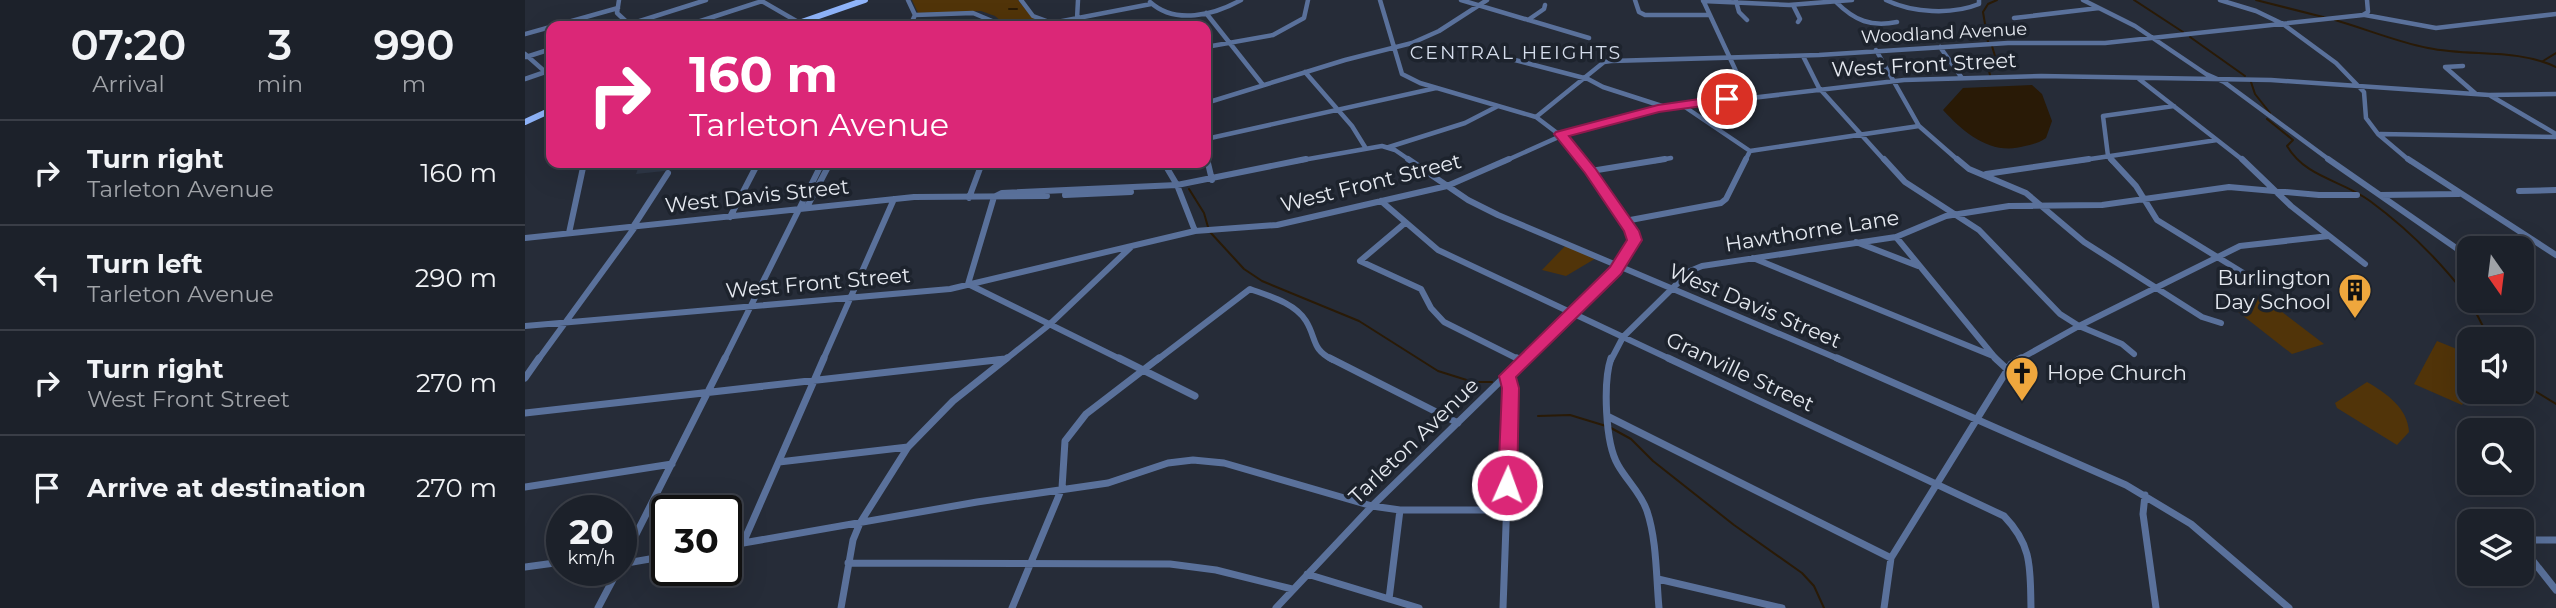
<!DOCTYPE html>
<html lang="en">
<head>
<meta charset="utf-8">
<style>
  :root { --surface:#1c212a; --page:#292e36; --text:#f1f3f6; --muted:#a0a3a8; --line:#3a3e47 }
  body { margin:0; font-family:Montserrat,sans-serif; background:var(--page); color:var(--text); height:100vh; display:flex; flex-direction:column; font-size:26px; white-space:nowrap }
  * { box-sizing:border-box; margin:0 }
  p { font-size:23px; color:var(--muted) }
  .icon { flex:none; width:38px; height:38px; fill:none; stroke:currentColor; stroke-width:2; stroke-linecap:round; stroke-linejoin:round }
  .map { position:relative; flex:1; overflow:hidden }
  .side { display:flex; flex-direction:column; background:var(--surface); width:525px }
  .side>* { flex:none }
  .banner { position:absolute; left:21px; top:21px; width:665px; height:147px; border-radius:14px; box-shadow:0 7px 28px #0002,0 0 0 2px var(--line); background:#db2777; color:#fff; overflow:hidden }
  .needle { width:46px; rotate:166deg }
  .controls { position:absolute; left:1932px; top:236px; display:grid; gap:14px }
  .controls a { display:grid; place-items:center; width:77px; height:77px; border-radius:14px; background:var(--surface); box-shadow:0 7px 28px #0002,0 0 0 2px var(--line); font-size:35px }
  .speed { position:absolute; left:21px; top:495px; display:flex; gap:14px; font-size:35px; font-weight:700; text-align:center }
  .speed>* { display:grid; place-content:center; width:91px; height:91px; border-radius:50%; background:var(--surface); box-shadow:0 7px 28px #0002,0 0 0 2px var(--line); line-height:1 }
  .speed small { font-size:18px; font-weight:400 }
  .speed .limit { border:4px solid #111; border-radius:10px; background:#fff; color:#111 }
  .pin { position:absolute; display:grid; place-items:center; width:60px; height:60px; color:#fff; margin:-30px; border:4px solid #fff; border-radius:50%; box-shadow:0 2px 7px #0007 }
  .me { position:absolute; width:77px; margin:-38px; rotate:2deg; stroke-linejoin:round; filter:drop-shadow(0 0 5px #0008) }
  .turn { display:flex; align-items:center; gap:24px; height:147px; padding:0 28px; font-size:32px }
  .turn .icon { width:91px; height:91px; stroke-width:2.5 }
  .turn b { display:block; font-size:49px; line-height:60px }
  .eta { display:flex; justify-content:space-evenly; align-items:center; height:119px; text-align:center }
  .eta b { font-size:42px; font-weight:600; line-height:49px }
  ul { padding:0; list-style:none }
  li { display:flex; align-items:center; gap:21px; height:105px; padding:0 28px; border-top:2px solid var(--line) }
  li div { flex:1 }
  li b { display:block; font-size:26px }
  li em { font-style:normal }
  main { display:flex; flex:1; min-height:0 }
  .map>svg:first-child { display:block }
</style>
</head>
<body>
<main>
<section class="side">
<div class="eta">
<div><b>07:20</b><p>Arrival</p></div>
<div><b>3</b><p>min</p></div>
<div><b>990</b><p>m</p></div>
</div>
<ul>
<li><svg class="icon" aria-label="right" viewBox="0 0 24 24"><path d="M7 20v-9h11M14 6l5 5-5 5"/></svg><div><b>Turn right</b><p>Tarleton Avenue</p></div><em>160 m</em></li>
<li><svg class="icon" aria-label="left" viewBox="0 0 24 24"><path d="M17 20v-9H6M10 6l-5 5 5 5"/></svg><div><b>Turn left</b><p>Tarleton Avenue</p></div><em>290 m</em></li>
<li><svg class="icon" aria-label="right" viewBox="0 0 24 24"><path d="M7 20v-9h11M14 6l5 5-5 5"/></svg><div><b>Turn right</b><p>West Front Street</p></div><em>270 m</em></li>
<li><svg class="icon" aria-label="arrive" viewBox="0 0 24 24"><path d="M6 21V4h12l-3 4 3 4H6"/></svg><div><b>Arrive at destination</b></div><em>270 m</em></li>
</ul>
</section>
<div class="map">
<svg width="2031" height="608" viewBox="0 0 2031 608">
  <rect width="100%" height="100%" fill="#262c38"/>
  <path fill="#2f3848" d="M115,163h100l-104,11z"/>
  <path fill="#513409" d="M387,0h106c29,38 29,13 63,26h-74l-12,-10 -14,-5 -63,2z
    M1042,244l31,13 -32,19 -24,-6z
    M1736,296l63,48 -32,10 -64,-50z
    M1912,341l32,13 1,38 -8,13 -48,-21z
    M1842,382c19,11 41,26 42,50l-12,13 -60,-37 -2,-5z"/>
  <path fill="#291a06" d="M1507,85l10,9 10,27 -6,17c-7,5 -13,6 -21,8 -33,10 -60,-12 -82,-36l20,-22z"/>
  <g fill="none" stroke-linecap="round" stroke-linejoin="round">
    <path stroke="#291a06" stroke-width="2" d="M1609,0l49,32
      M1731,0l71,18
      M484,9h8
      M1810,20c31,9 62,22 93,28 43,9 88,0 128,19
      M1665,37l55,39
      M1463,42l-5,-30 5,-8 9,-4
      M2018,61l13,-8
      M1465,75l-2,-8 7,-11 -3,-10
      M1726,82l4,12 15,19
      M1742,119l26,21 -6,6c19,32 55,34 83,55 38,28 71,61 99,98
      M664,189l15,24 4,14
      M685,232l34,37 18,12 97,40 79,50 35,11h19
      M1945,301l20,39
      M1997,383l34,21
      M1013,416l32,-1 36,11
      M1086,428l20,11 22,22 81,64 68,48 12,13 10,22"/>
    <path stroke="#5a719b" stroke-width="4.5" d="M94,0l-2,13 13,12
      M235,0l45,26
      M383,0l7,15 -5,11
      M496,0l12,16 19,7 99,-19
      M855,0l22,74 18,9 116,34 29,22 19,22
      M936,0l128,38
      M1110,0l4,12 6,3h64
      M1178,0l45,97
      M1361,0c26,13 66,15 93,4v-4
      M1558,0l52,26 71,48 18,8 107,79
      M1695,0l36,11 27,13 53,39 28,29 2,26 12,16 32,27
      M1178,1l86,4 63,-5
      M1211,1l3,11 8,8
      M625,2c25,23 64,13 91,-2
      M1311,2c19,19 35,25 61,20
      M1268,5l7,14 -2,3
      M681,13l57,72
      M390,15l58,-2 31,13
      M1840,15l71,13 120,-14
      M1489,18l85,-10
      M552,19l1,-19
      M552,19l8,7
      M1003,20l16,-11 1,-4
      M99,26l82,-26
      M160,26l77,-25
      M0,34l93,-26
      M681,47l67,-12 31,-17 4,-18
      M940,47l123,32 15,8 62,20
      M1415,47l22,31
      M1351,50l43,76 40,35
      M0,54l26,23
      M1278,56l16,32 66,73
      M1,57l25,-8
      M1938,66l-18,1 31,27
      M780,72l47,54 13,21
      M0,79l26,-9
      M1614,79l105,82
      M1966,96l65,38
      M681,103l139,-43 67,-17 27,-12 48,-31
      M1157,105l68,46
      M1011,117l68,-55 7,-1 208,-6 189,-12h97l258,-28 5,-3 -1,-12
      M1855,134l176,3
      M681,139l230,-51
      M864,147l76,-24 33,-17
      M681,154l2,7
      M772,161l85,-15 13,4 16,11
      M980,161l67,-30 86,-22 246,-29 137,-4 230,4 218,15 67,-1
      M1130,161l16,-3
      M1220,161l5,-10 169,-25
      M1552,161l140,-21
      M1587,161l-4,-5 -5,-40 71,-10"/>
    <path stroke="#5a719b" stroke-width="6" d="M682,159l5,21
      M883,159l60,41 30,15 343,145
      M1359,159l21,23 74,48 81,84 19,12 43,18 12,10
      M1432,159l12,10 57,24 58,49 118,75 19,6
      M1586,159l25,27 21,34 101,62
      M1717,159l49,47 74,58
      M1803,159l141,98
      M1883,159l148,96
      M639,163l13,22 18,46
      M455,167l31,-4
      M1066,171l74,-12
      M1461,174l103,-15
      M1994,191l37,-1
      M540,195l66,-3
      M1855,195l79,-1
      M469,197l8,-4 175,-8 129,-26
      M469,197l-26,87 154,76
      M444,198l13,-35
      M856,201l57,49 234,110
      M278,208l5,-3 22,-42
      M205,217l28,-54
      M1100,221l96,-18 5,-4 20,-40
      M880,223l-45,38 61,28 10,19 13,14 76,38
      M108,227l35,-54
      M44,233l15,-70
      M1371,237l101,123
      M0,238l389,-41 133,-1
      M1331,242l62,24
      M1228,258l240,98
      M0,326l425,-37 245,-58 82,-6 170,-39 62,-27
      M13,360l97,-133
      M199,360l98,-197
      M298,360l71,-161
      M471,360l9,-1
      M480,360l44,-35 82,-78
      M632,360l93,-71c19,7 45,14 56,32 11,18 5,28 27,39
      M997,360l93,-90 19,-30 -2,-9 -49,-72
      M1086,360l12,-23 67,-66 12,-5 194,-29 50,-21 63,-10 93,-1 127,-18 90,8h38
      M1493,360l61,-34 161,-80 89,-10"/>
    <path stroke="#5a719b" stroke-width="7" d="M594,358l76,38
      M805,358l128,65
      M992,358l5,3
      M1086,358c-8,24 -6,85 7,107 9,16 23,28 29,46 10,30 9,66 12,97
      M1143,358l336,158c29,30 26,53 27,92
      M1312,358l289,127 65,39 98,84
      M1470,358l13,12
      M0,378l14,-20
      M0,413l480,-54
      M1084,417l282,141
      M254,462l129,-15
      M0,487l147,-23
      M1620,495l-2,19 13,94
      M1997,540h34
      M218,543l81,-185
      M201,546l251,-44 131,-19 60,-20 25,-3 31,3 148,43 28,4h106
      M1997,547l34,43
      M323,563l322,1 46,6 76,19
      M96,564l104,-206
      M96,564l46,-8
      M0,567l37,-5
      M782,574l112,34
      M1133,579l124,29
      M864,599l11,-89
      M73,608l20,-38
      M316,608l12,-68 7,-17 48,-76 45,-46 54,-43
      M487,608l50,-120 3,-47 21,-27 73,-56
      M751,608l96,-102 152,-148
      M978,608l8,-220 -4,-12
      M1359,608l7,-50 120,-194 10,-6"/>
    <path stroke="#8fb4fa" stroke-width="6" d="M265,26l75,-26
      M0,122l26,-12"/>
  </g>
  <path fill="#db2777" stroke="#8e194d" stroke-width="2" d="M1202,95l5,1v6l-73,10 -90,24 26,32 44,63 3,9 -21,34 -105,103 3,11 -2,97 -3,5 -7,2 -7,-2 -2,-5 4,-97 -3,-12 111,-109 17,-27 -3,-9 -39,-58 -31,-39 2,-2 102,-27z"/>
  <defs>
    <symbol id="building-pin" viewBox="-11 -11 22 30"><path d="M0 17L-7.5 6A9.5 9.5 0 1 1 7.5 6Z" fill="#efa73d" stroke="#1d232d"/><path d="M-4-6H4V6H1V3H-1V6H-4ZM-2.5-4.3h1.7v1.8h-1.7ZM.8-4.3h1.7v1.8H.8ZM-2.5-1h1.7V.8h-1.7ZM.8-1h1.7V.8H.8Z" fill="#111"/></symbol>
    <symbol id="church-pin" viewBox="-11 -11 22 30"><path d="M0 17L-7.5 6A9.5 9.5 0 1 1 7.5 6Z" fill="#efa73d" stroke="#1d232d"/><path d="M-1.2-6h2.4v3.5h3.3v2.4h-3.3V6h-2.4V-.1h-3.3v-2.4h3.3Z" fill="#111"/></symbol>
  </defs>
  <g fill-rule="evenodd">
    <use href="#building-pin" x="1811" y="271" width="38" height="52"/>
    <use href="#church-pin" x="1478" y="354" width="38" height="52"/>
  </g>
  <g text-anchor="middle" stroke-width="7" stroke-linejoin="round" paint-order="stroke">
    <g font-size="18" fill="#e5e9f0" stroke="#1d232d">
      <text transform="translate(1419 33) rotate(-3)" y="6">Woodland Avenue</text>
    </g>
    <g font-size="19" letter-spacing="2" fill="#d6deed" stroke="#1d232d">
      <text x="991" y="59">CENTRAL HEIGHTS</text>
    </g>
    <g font-size="21" fill="#e5e9f0" stroke="#1d232d">
      <text transform="translate(1399 65) rotate(-3)" y="7">West Front Street</text>
      <text transform="translate(846 183) rotate(-14)" y="7">West Front Street</text>
      <text transform="translate(232 196) rotate(-6)" y="7">West Davis Street</text>
      <text transform="translate(1287 231) rotate(-9)" y="7">Hawthorne Lane</text>
      <text transform="translate(293 283) rotate(-5)" y="7">West Front Street</text>
      <text transform="translate(1230 306) rotate(23)" y="7">West Davis Street</text>
      <text transform="translate(1215 372) rotate(25)" y="7">Granville Street</text>
      <text transform="translate(889 441) rotate(-44)" y="7">Tarleton Avenue</text>
    </g>
    <g font-size="21" fill="#e5e9f0" stroke="#1d232d" text-anchor="end">
      <text x="1806" y="285">Burlington<tspan x="1806" dy="24">Day School</tspan></text>
      <text x="1522" y="380" text-anchor="start">Hope Church</text>
    </g>
  </g>
</svg>
<div class="controls">
<a><svg class="needle" viewBox="-14 -14 28 28"><path d="M0-13l5 13h-10z" fill="#e53935"/><path d="M0 13l5-13h-10z" fill="#a0a3a8"/></svg></a>
<a><svg class="icon" aria-label="sound" viewBox="0 0 24 24"><path d="M4 9h4l5-4v14l-5-4H4zM17 9q2 3 0 6"/></svg></a>
<a><svg class="icon" aria-label="search" viewBox="0 0 24 24"><circle cx="10" cy="10" r="6"/><path d="M15 15l6 6"/></svg></a>
<a><svg class="icon" aria-label="layers" viewBox="0 0 24 24"><path d="M12 4l9 5-9 5-9-5zM3 14l9 5 9-5"/></svg></a>
</div>
<div class="speed"><div>20<small>km/h</small></div><div class="limit">30</div></div>
<div class="pin" style="left:1202px;top:99px;background:#d93025"><svg class="icon" aria-label="arrive" viewBox="0 0 24 24"><path d="M6 21V4h12l-3 4 3 4H6"/></svg></div>
<svg class="me" style="left:982px;top:485px" viewBox="-20 -20 40 40"><circle r="17" fill="#db2777" stroke="#fff" stroke-width="3"/><path d="M0-11L8 9 0 5-8 9z" fill="#fff"/></svg>
<div class="banner">
<div class="turn"><svg class="icon" aria-label="right" viewBox="0 0 24 24"><path d="M7 20v-9h11M14 6l5 5-5 5"/></svg><div><b>160 m</b>Tarleton Avenue</div></div>
</div>
</div>
</main>
</body>
</html>
